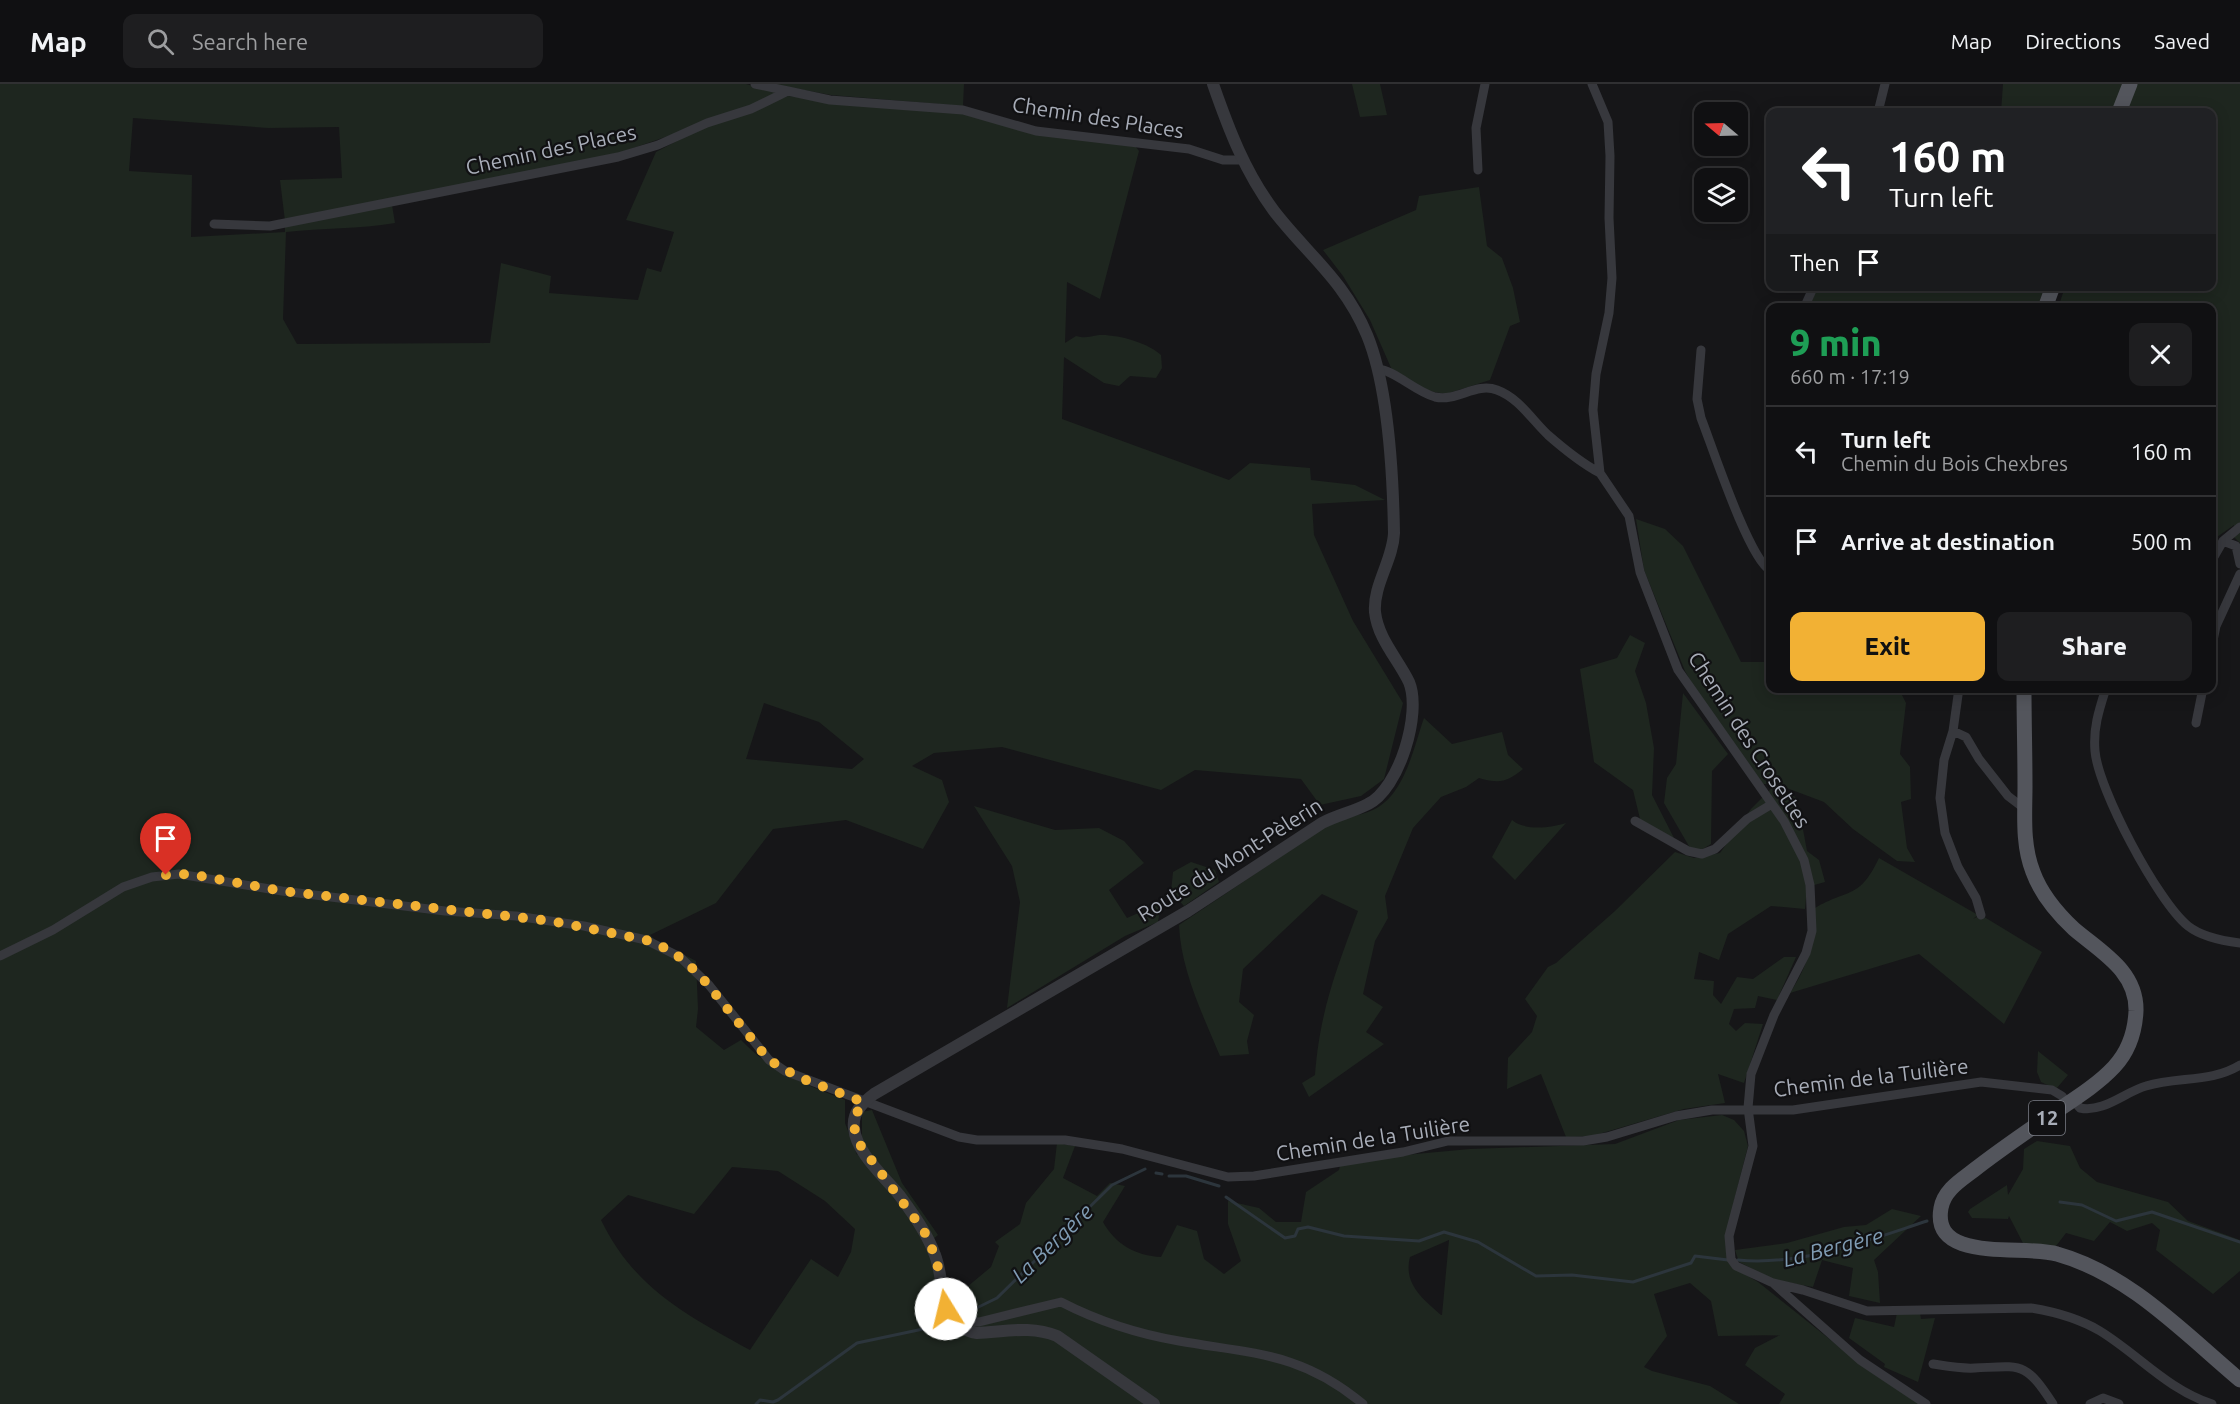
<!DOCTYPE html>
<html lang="en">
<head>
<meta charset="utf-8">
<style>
  :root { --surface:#101012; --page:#1e1e20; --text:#f1f3f6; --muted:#9c9d9f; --line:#303032; --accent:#f2b134 }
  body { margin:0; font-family:Ubuntu,sans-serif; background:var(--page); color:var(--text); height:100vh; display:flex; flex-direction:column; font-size:22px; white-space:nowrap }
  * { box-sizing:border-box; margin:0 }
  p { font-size:20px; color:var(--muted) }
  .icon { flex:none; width:33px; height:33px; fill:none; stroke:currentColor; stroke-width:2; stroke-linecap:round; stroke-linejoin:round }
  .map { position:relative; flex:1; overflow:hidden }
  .drawer { position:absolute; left:1766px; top:219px; width:450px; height:390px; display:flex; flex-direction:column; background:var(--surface); border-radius:12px; box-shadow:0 3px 15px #0003,0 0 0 2px var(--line) }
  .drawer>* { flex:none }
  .top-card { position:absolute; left:1766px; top:24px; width:450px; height:183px; border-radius:12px; box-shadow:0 3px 15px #0003,0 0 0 2px var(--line); background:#202124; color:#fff; overflow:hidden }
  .needle { width:39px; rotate:289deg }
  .tools { position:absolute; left:1694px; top:18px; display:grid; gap:12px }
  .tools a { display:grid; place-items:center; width:54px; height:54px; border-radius:12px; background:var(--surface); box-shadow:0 3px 15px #0003,0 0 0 2px var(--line); font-size:30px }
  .pin { position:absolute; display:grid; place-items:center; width:51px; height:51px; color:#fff; margin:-62px -26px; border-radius:50% 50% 50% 0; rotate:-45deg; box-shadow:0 0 6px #0007 }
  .pin .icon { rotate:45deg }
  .me { position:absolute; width:66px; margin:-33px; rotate:351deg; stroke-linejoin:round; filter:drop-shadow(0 0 4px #0008) }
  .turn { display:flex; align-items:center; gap:21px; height:126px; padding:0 24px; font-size:27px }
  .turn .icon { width:78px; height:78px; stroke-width:2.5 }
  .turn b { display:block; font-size:42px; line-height:51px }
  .then { display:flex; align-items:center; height:57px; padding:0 24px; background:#0003; gap:12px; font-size:22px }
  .round { display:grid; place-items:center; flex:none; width:63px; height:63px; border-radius:12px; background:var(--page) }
  .overview { display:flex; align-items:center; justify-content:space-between; height:102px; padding:0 24px }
  h1 { font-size:36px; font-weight:800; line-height:45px; color:#1e9e55 }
  .primary-button { display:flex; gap:12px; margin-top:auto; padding:12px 24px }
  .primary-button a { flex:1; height:69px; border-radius:12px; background:var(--accent); color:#111; font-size:24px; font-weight:800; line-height:69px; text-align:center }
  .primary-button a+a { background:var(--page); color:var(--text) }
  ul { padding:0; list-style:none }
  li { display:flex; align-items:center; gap:18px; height:90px; padding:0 24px; border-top:2px solid var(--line) }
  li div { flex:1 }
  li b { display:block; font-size:22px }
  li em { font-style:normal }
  header { display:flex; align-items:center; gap:36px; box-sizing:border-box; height:84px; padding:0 30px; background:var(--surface); border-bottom:2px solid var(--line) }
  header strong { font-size:28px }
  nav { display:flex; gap:33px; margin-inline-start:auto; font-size:21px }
  .search { width:420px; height:54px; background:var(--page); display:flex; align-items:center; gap:15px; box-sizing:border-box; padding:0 21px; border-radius:12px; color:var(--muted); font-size:22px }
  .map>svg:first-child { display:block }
</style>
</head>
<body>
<header>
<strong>Map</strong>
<div class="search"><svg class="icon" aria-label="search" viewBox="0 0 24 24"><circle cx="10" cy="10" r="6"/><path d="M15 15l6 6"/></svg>Search here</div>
<nav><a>Map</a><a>Directions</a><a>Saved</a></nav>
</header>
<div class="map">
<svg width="2240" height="1320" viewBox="0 0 2240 1320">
  <rect width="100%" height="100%" fill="#161618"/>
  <path fill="#1e261f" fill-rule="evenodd" d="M0,0h746l31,8 -27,16 -140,48 -325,65 -5,-41 62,-2 -3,-51 -71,1 -135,-10 -4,53 63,4 -1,62 94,-5v-7l107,-20 3,18c-36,6 -73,5 -109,9l-3,87 14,25 193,-1 11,-80 50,13 -2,17 89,7 9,-32 14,4 13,-40 -48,-12 30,-68 49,-26 83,-30 175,17 173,34 3,4 -39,148 -33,-17 -2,61 11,-7c10,3 14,0 23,-1 18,-1 50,8 62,20l1,13 -6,10 -26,-2 -11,10 -15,-3 -40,-26 -2,62 167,61 21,-17 60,5 1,12 44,5 30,15 -73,4 2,31 39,86 50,82 -19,76 -23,17 -41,9 -19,-26 -106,-9 -34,20 -159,-43 -68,6 -22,13 30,14 7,22 -26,47 -77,-29 -73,9 -57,74 -66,32 4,4 42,22 2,48 -2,18 28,23 17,-10c29,31 65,45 104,60v23l12,32 5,-8v-35l10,-2 30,73 36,52 -13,11 8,16 18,59 27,-9 -11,-25 24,-20 8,-21 -4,-4 25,-18 6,-21 28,-34 3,-26 18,3 -12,32 34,18 13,-13 15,3 -22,36c12,22 33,34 58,35l16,-32 20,6 7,28 20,15 17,-13 -13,-37v-23l31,7 17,14h25l5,-30 33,-22 1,-4 65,-11 65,-6 145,-5 64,-24 43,-5 12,5 10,11 4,15 -15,59v62l25,15 99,79 62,43h-140l6,-10 -40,-29 10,-17 25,-13 -62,1 -7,-35 -21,-18 -36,11 13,42 -23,31 8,4 58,15 29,18h-1739zM764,619l55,19 45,37 -12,10 -106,-10zM732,1083l46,4 47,30 30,28 -4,23 -13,25 -27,-18 -61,91c-64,-35 -116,-62 -149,-130l27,-25 66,19zM1449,1156l-7,75h-1c-18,-16 -38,-31 -31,-58z
    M771,0h193l-1,22 -132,-11z
    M1352,0h28l7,31 -27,2z
    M2003,0h121l-10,28h-113z
    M2135,0h105v459l-7,-7 1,-11 -17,12 -6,10v-239h-153l7,-21 146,-1v-174h-87z
    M1479,103l8,59 15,12 11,30 7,34 -10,4 -20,54 -44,14 -23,-4 -31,-20 -22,-50 -27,-44 -20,-26 93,-40 3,-14z
    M1818,203h227l-8,20 -229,1z
    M1636,435l29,10 18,17 58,116h29v26l129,1 7,14 -6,51 10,13 1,32 -10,3 6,46 8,14 -18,-1 -44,-32 -29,-27 -48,-18h-13l-63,-86 -15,-27 -41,-101z
    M1630,551l15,8 -10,28 11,32 8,45 -2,47 22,43 -33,-15 -8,-33 -39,-28 -14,-93 37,-11z
    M1683,609l45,61 -16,17 -1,73 -10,6 -11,-2 -26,-45 3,-25 9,-14z
    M1424,634l28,26 50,-12 6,23 15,14c-16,13 -23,15 -44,9l-13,9 -25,10 -28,31 -28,68 3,22 -13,23 -12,53 20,13 -17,25 18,12 -75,53 -7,-14 13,-8c5,-65 21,-104 43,-164l-36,-17 -79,75 -4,33 15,13 -7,26 2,13 -29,2c-17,-41 -39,-85 -41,-131l149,-100c15,-8 25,-8 40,-13 36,-12 45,-63 56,-94z
    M1772,704l26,10 -5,16 9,10 5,27 12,9 6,22 -18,5 -2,22 -34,-3 -43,28 -9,26 -20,-8 -5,27 20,2 -1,14 8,9 16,-27 16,2 31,-22h12l-19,43 -19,-4 -3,12 -21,1 -5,15 7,7 9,-8 18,1 -19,59 -26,-9 7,29 -41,6 -92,27 -26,1 -25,-63 -34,15 1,-31 24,-26 5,-16 -12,-17 23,-32 8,-4 59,-52 60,-59 19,6 26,-5 31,-44z
    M974,722l81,24 44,-2 25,13 20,22 -35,27 18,28 34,-15 -3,19 -33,14 -118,72 13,-106 -8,-36z
    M1512,736c13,11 38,8 54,3l-51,57 -23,-23z
    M1879,774l99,57 -5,4 8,-4 61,37 -38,72 -85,-70 -129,39c19,-29 24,-51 25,-85 34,-20 44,-8 64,-50z
    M1191,778l24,8 4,12 -35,24 -13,-14 2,-20z
    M2038,967l30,24 -12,14 -15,-7 -4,-10z
    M2037,1057l33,5 10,22 17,14 71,20 20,19 52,19v31l-27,23 -57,-44 4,-20 -8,-7 -25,8 -17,-9 -16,19 -28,-8 -13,17 -29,-5 -15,-29 -1,3 -36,-1 -4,-6 2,-3 37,-24 1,10 15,-26 1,-20z
    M1892,1125l29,7 -47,44 4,12 2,31 -31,-7 4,-28 -31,-8 -9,27 -39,-7 -35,-18 -4,-12 52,-7 57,-16 22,-2z
    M1897,1229h23l1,6 14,-1 -17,64 -34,-15 1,-3 -36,-26 6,-20 39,9z"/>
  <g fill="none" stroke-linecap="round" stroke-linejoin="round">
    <path stroke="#2c353c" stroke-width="3" d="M1156,1089l6,1
      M1169,1092h17l33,10
      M1226,1113l59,41 10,-2 3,-7 10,-2 36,9 75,5 25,-9 34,10 58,34 36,-1 61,7 58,-19 4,-7 33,4
      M2060,1118l22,3 34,16 36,-9 88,30
      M1738,1176c65,6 128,-19 189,-39
      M960,1232l37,-18 115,-113 33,-16
      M756,1320l4,-4 13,2 5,-2 79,-57 85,-18"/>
    <path stroke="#37383d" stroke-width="9" d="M755,0l33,7
      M1592,0l16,38 2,34 -1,62 3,60 -3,35 -13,61 -3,36 7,63 29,43 11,56 38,98 106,151 20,39 6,25 2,46 -6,22 -32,62 -23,59 -3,34 5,38 -24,90 2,23 5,7 37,17 30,7 64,21 164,-3c25,4 47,10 69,23 39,24 67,58 112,73
      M1878,28l7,-28
      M1478,86l-2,-42 9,-44
      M214,140l56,2 348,-69 40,-12 49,-22 44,-14 37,-18 42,9 133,10 73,21 153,18 34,11h19
      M1804,224l10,-22
      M1701,266l-4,49 4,19c11,28 48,141 69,152
      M1378,285c16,1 38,23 57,28 22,5 41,-15 62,-7 22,8 35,30 51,45 16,14 33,28 52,38
      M2223,457l13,5 4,18
      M2211,478l12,-21 17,-14
      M2211,566l5,-24 24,-52
      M1959,604l-6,43 -9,29 -4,38 5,35 13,34 18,31 5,17
      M2106,604c-7,22 -13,40 -11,63 3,38 63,151 93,175 14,11 35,15 52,17
      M2196,639l7,-35
      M1953,647l13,6 13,22 29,37 17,13
      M1635,737l53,30 14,3 13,-5 32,-30 25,-15
      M0,872l53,-26 70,-43 29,-10 27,-3 103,17 163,20 71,5 68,10 62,14 34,17 29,28 60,75 16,11 174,66 18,3h88l57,9 106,28 26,-1 149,-24 45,-11h135l24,-4 69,-21 36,-6h81l188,-28 71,8 10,6 5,8
      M2073,1016l7,8c23,5 45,-16 66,-22 32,-10 65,-3 94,-21
      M1773,1199l87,77 66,44
      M950,1229l17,8 12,1 82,-20c37,19 77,32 118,39 74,13 122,11 184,63
      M1933,1280c13,2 29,5 42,4 47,-2 50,-7 78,36
      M2090,1320l13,-6 16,6"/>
    <path stroke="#37383d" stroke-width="12" d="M1154,1320l-97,-68c-26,-11 -53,-4 -80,-3 -40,-6 -31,-50 -42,-78 -8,-22 -22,-41 -35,-59 -15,-19 -44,-43 -46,-68 -2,-15 8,-25 20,-34l314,-183 134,-88c15,-8 31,-11 46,-19 31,-15 54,-91 41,-122 -11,-23 -31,-43 -34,-70 -2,-27 18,-52 19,-79 -1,-57 -6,-147 -27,-198 -23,-55 -59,-80 -93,-124 -29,-39 -45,-81 -61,-127"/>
    <path stroke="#53555c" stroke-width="15" d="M2119,28l11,-28
      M2045,224l8,-22
      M2024,604c0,33 1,65 1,98 0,28 -3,58 8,86 8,22 24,41 41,57 27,23 63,42 62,82 -1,21 -8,41 -22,56 -15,16 -35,29 -53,41 -29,20 -59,40 -87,62 -13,10 -30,20 -33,38 -10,56 83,36 116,46 72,20 127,79 183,126"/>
  </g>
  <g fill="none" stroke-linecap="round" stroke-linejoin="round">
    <path stroke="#f2b134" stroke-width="10" stroke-dasharray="0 18" d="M166,791l24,-1 92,17 269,30 95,19 26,11 27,23 70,86 29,17 65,25c-9,13 -11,25 -5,40l66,89 12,27 10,51"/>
  </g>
  <g text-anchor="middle" stroke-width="4.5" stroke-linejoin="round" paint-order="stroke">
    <rect fill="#111113" stroke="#7b7e86" stroke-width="1.5" x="2029" y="1017" width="36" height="34" rx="4.5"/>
    <g font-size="20" font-weight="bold" fill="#a8adb8">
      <text x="2047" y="1041">12</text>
    </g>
    <g font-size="21" fill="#a8adb8" stroke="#111113">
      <text transform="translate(1098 34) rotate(9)" y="7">Chemin des Places</text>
      <text transform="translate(551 66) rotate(-12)" y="7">Chemin des Places</text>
      <text transform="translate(1749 656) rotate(57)" y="7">Chemin des Crosettes</text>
      <text transform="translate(1230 776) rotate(-32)" y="7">Route du Mont-Pèlerin</text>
      <text transform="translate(1871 994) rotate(-7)" y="7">Chemin de la Tuilière</text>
      <text transform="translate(1373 1055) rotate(-9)" y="7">Chemin de la Tuilière</text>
    </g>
    <g font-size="22" font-style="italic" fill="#7f9bb3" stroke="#111113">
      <text transform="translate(1052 1159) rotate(-44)" y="8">La Bergère</text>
      <text transform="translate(1833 1163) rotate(-14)" y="8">La Bergère</text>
    </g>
  </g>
</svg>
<div class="tools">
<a><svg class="needle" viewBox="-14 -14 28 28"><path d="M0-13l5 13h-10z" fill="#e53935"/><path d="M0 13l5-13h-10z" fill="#9c9d9f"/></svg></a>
<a><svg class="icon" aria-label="layers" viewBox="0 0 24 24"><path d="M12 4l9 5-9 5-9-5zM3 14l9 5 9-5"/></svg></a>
</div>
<div class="pin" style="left:166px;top:791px;background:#d93025"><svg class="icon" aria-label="arrive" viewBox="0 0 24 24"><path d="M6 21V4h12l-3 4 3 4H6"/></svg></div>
<svg class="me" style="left:946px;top:1225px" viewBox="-20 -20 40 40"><circle r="19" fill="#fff"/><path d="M0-13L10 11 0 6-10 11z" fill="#f2b134"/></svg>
<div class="top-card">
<div class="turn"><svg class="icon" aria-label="left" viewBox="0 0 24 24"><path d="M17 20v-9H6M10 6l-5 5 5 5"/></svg><div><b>160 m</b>Turn left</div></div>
<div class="then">Then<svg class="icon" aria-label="arrive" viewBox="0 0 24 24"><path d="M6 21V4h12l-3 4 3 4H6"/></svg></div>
</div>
<section class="drawer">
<div class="overview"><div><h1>9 min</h1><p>660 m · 17:19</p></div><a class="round"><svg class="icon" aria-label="close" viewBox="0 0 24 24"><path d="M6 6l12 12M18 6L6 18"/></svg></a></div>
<ul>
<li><svg class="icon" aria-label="left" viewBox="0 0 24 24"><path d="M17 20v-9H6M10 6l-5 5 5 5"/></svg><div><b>Turn left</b><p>Chemin du Bois Chexbres</p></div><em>160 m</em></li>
<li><svg class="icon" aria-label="arrive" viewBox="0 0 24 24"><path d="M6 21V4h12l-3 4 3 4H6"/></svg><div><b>Arrive at destination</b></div><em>500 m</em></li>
</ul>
<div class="primary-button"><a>Exit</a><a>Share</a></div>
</section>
</div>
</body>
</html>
